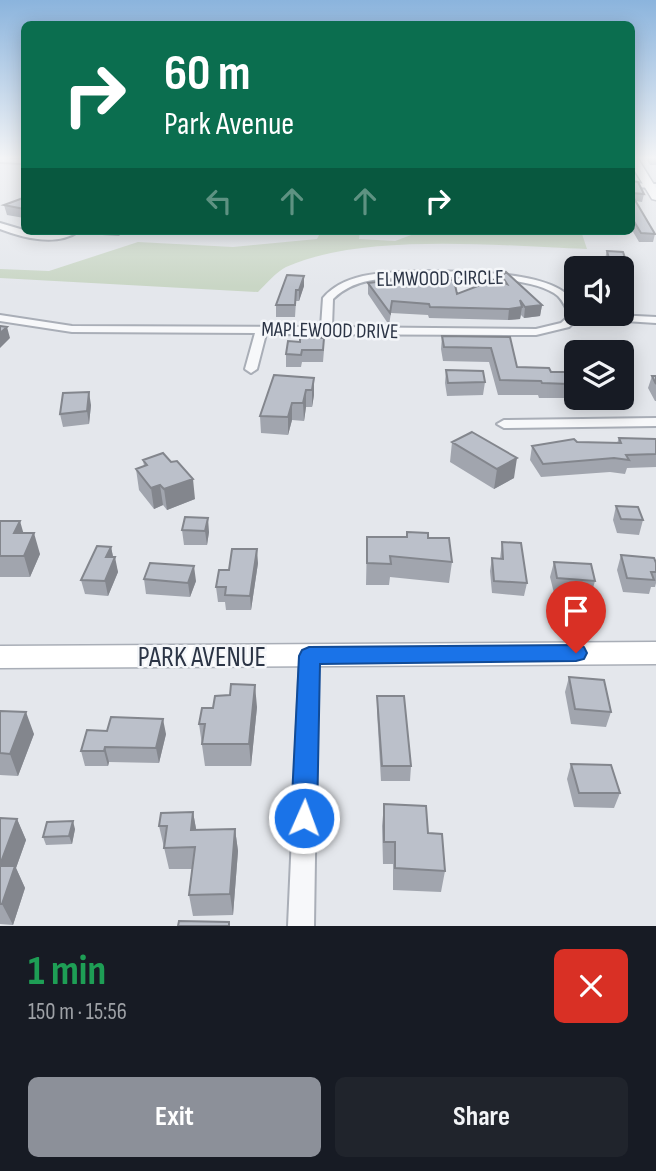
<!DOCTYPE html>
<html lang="en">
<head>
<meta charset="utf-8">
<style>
  :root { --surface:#171b24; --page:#20242c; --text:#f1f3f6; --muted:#9ea1a6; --accent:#8c9099 }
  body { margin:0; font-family:"Sofia Sans Condensed",sans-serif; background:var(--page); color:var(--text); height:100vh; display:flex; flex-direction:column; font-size:26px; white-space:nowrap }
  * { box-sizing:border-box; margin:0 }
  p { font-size:23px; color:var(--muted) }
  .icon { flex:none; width:38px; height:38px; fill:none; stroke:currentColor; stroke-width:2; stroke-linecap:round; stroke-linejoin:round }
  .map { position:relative; height:926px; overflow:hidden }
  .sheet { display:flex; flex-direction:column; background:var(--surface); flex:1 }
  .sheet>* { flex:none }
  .banner { position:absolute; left:21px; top:21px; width:614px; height:214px; border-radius:10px; box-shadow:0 4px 18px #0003; background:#0b6e4f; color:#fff; overflow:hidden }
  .buttons { position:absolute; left:564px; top:256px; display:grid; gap:14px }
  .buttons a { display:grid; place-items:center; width:70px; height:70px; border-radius:10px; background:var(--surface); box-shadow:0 4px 18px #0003; font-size:35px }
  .pin { position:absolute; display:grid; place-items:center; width:60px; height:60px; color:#fff; margin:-72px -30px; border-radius:50% 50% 50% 0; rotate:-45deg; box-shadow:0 0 7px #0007 }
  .pin .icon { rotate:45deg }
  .me { position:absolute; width:77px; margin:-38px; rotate:2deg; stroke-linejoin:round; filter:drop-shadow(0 0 5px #0008) }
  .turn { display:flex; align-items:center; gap:24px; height:147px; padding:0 28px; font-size:32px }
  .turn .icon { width:91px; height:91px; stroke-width:2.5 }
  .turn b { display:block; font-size:49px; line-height:60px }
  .lanes { display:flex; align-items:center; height:66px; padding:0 28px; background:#0003; justify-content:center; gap:35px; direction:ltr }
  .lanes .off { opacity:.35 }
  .round { display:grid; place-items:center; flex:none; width:74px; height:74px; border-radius:10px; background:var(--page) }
  .head { display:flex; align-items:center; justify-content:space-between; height:119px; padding:0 28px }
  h1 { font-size:42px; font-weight:700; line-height:52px; color:#1e9e55 }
  .button { display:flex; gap:14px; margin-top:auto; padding:14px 28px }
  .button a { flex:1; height:80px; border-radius:10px; background:var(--accent); color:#fff; font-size:28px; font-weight:700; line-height:80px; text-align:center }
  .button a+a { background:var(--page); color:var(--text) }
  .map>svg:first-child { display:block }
</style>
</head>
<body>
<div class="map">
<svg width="656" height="926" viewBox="0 0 656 926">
  <rect width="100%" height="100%" fill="#e4e7ec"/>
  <path fill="#c9d6c5" d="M321,231h39l-1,8 36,2 27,-10h159l6,18c-86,-3 -223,-17 -301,18 -10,5 -20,17 -28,25l-258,-14v-9l49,2 89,-29 95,5 84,-8z"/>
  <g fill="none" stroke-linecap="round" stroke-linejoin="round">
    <defs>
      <path id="street" d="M0,158l24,1v4l-24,-1z
        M632,183l24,1v4l-24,-1z
        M0,223l37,11 42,-3c-23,16 -55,7 -79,-2z
        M424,271c31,1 152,-3 152,42l80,4v6l-78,-5 -9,9 -33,8 -270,-1 -9,35 -6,4 -6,-4 10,-36 -183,-1 -72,-11v-6l72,11 249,1 2,-29c24,-28 67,-25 101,-27zM424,277c33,0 108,-2 134,19 5,5 8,12 12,19l-9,8 -25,6 -204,-2 1,-28c24,-24 60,-21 91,-22z
        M656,418v8l-152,2 -7,-4 7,-4z
        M309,649l7,2 2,5 -4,270h-26l12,-270 2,-5z"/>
      <path id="secondary" d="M632,157h5l19,31v12l-4,-1 -20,-33z
        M656,642v22l-656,4v-22z"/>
    </defs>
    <use href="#street" stroke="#a9aeb7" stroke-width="4"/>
    <use href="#secondary" stroke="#a9aeb7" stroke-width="3"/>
    <use href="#street" fill="#f7f8fa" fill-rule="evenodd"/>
    <use href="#secondary" fill="#fff" fill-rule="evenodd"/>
  </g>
  <path fill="#a1a5ae" d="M645,157h11v8h-6z
    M632,171v10l12,13 -2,8 -7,-1 20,33 -2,8h-14l-7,-12z
    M24,198v20l-17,-3 -3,-10z
    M102,231h22l-5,5 -17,-1z
    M607,251l21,16 -2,11h-5v-10h-15l-2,-6z
    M287,275l17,11 -5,15h-3l-1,16h-19v-12z
    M502,276l40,29 -2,11 -16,2 -3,-3 -1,4 -12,1 -79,-2 -1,-3 -37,-2 -2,12 -21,-31v-11l89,11 44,-13z
    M442,336l68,1 7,30 34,5h25v25h38l-1,5 -47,-1 -1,-3h-26l-1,-3h-40l-9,-33 -46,-1 -2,-12z
    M288,341l36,9 -1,12h-21l-1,5h-15v-13z
    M446,370l39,12 -2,13 -36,1 -2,-13z
    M652,376h4v25h-1l-7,-13z
    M314,378v17l-2,12h-6l-2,14 -12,-1 -4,15 -27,-2 -1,-17z
    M91,405l-2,19 -26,3 -3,-13z
    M619,438l37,1v28l-29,1 -2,6 -15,-2 -69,5 -11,-17 2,-14 45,-4 40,1z
    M452,442l62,36 -20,11 -44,-27z
    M143,460l52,39 -28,11 -4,-5 -9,4 -15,-19 -3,-21 8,-3z
    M616,506l27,14 -4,15 -22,-2 -4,-13z
    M185,517l24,15 -2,13h-23l-2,-15z
    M0,521l23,12 17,21 -10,23h-30z
    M367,537l61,1 24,24 -3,21 -59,-6 -1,8h-23z
    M502,542l25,41 -3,13 -32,-3 -2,-22 2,-13 8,1z
    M111,547l2,10 5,15 -10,24 -23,-2 -4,-14z
    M621,555l35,8v20l-1,4h-4l-2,7 -26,-2 -6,-22z
    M554,562l41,19 -4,14 -37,-2 -4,-16z
    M258,563l-7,47h-25l-1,-8h-7l-2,-15 13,-17z
    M144,579l52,2 -6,16 -44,-3z
    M569,677l42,35 -5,15 -35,-3 -6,-32z
    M377,696l34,70 -1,15h-29l-4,-70z
    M257,707l-6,59h-46l-6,-42z
    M0,711l34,23 -16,42 -18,-1z
    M166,734l-7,29 -50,-1 -1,4h-23l-4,-15z
    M571,764l49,29 -6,15 -40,-1 -7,-28z
    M384,804l61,67 -4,21 -48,-2v-26h-10l-1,-38z
    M193,812l3,17h39l3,22 -5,64 -40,1 -4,-21 3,-26h-23l-10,-43z
    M0,818l17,1 9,21 -10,28 9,20 -12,37 -13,-1z
    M75,829l-3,15 -26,1 -3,-8z"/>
  <path fill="#83868d" d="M304,276v10l-5,15v-11z
    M542,305l-2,11 -16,2 1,-11z
    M522,307l-2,12 -12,1 1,-11z
    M7,327l3,11 -10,10v-15z
    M314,378v17l-2,12v-17z
    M306,390v17l-2,14 -1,-18z
    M89,392l2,13 -2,19 -2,-13z
    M292,403v17l-4,15v-18z
    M517,458l-3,20 -20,11 3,-20z
    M193,479l2,20 -28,11 -3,-21z
    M160,485l3,20 -9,4 -3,-21z
    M208,518l1,14 -2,13 -2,-14z
    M20,521l6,21 -12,-9z
    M34,533l6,21 -10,23 -6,-21z
    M111,547l3,14 1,-4 3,15 -10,24 -3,-15 1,-24z
    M257,549l1,14 -7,47 -1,-14z
    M194,566l2,15 -6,16 -2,-14z
    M255,685l2,22 -6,59 -2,-22z
    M26,712l8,22 -16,42 -8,-22z
    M163,719l3,15 -7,29 -3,-15z
    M105,747l4,15 -1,4 -4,-15z
    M193,812l4,22 -6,-4z
    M17,819l9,21 -10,28 9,20 -12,37 -11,-21 -2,-38z
    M73,821l2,8 -3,15 -3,-8z
    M235,829l3,22 -5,64 -3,-21z"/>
  <path fill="#bbc0ca" stroke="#83868d" stroke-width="2" d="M632,171l1,1 -1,9 6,1 6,12 -12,-1z
    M632,195l23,39 -14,-1 -9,-15z
    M23,198h1v11l-20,-4z
    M607,251l16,1 5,15 -17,-1z
    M506,272l36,33 -17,2 -5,-7 2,7 -13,2 -79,-2 -1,-3 -37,-3 -2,12 -22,-30 34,-4 52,1 3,14 39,-15 11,5 -5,-8z
    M287,275l17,1 -5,14h-3l-1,15h-19z
    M0,326l7,1 -7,6z
    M442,336l68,1 7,30 32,1 2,4h25v15h-7l-1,-3 -26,-1 -1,-2 -41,-1 -9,-32 -47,-1z
    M300,337l24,1 -1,12h-21l-1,5 -15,-1 2,-13 12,1z
    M446,370l37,1 2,11 -37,1z
    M274,375l40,3 -2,12h-6l-3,13h-11l-4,14 -28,-1z
    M652,376h4v8z
    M89,392l-2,19 -27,3 3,-21z
    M472,432l45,26 -20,11 -45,-27z
    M619,438l37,1v15l-30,1 3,5 -15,-2 -71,6 -11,-18 42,-7 3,3 44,1z
    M163,453l8,9 6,-1 16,18 -29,10 -4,-4 -9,3 -15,-19 11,-4 -4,-5z
    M616,506l22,1 5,13 -22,-1z
    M185,517l23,1 -3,13 -23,-1z
    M0,521h20l-6,12h20l-10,23h-24z
    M407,532l21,1v5h21l3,24 -62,-6 1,8 -24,-1v-26h40z
    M502,542l19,1 6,40 -33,-2 -2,-23 11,1z
    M97,546l14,1 -5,10h9l-10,24 -24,-1z
    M232,549h25l-7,47 -25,-1 1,-8h-10l3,-17h10z
    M621,555l33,3 2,5v9h-5l3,8 -27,-2z
    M554,562l37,2 4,17 -38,-3z
    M150,563l44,3 -6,17 -44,-4z
    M569,677l35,3 7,32 -36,-3z
    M231,684l24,1 -6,59h-47l3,-20h-6l3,-16h11l2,-12 15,-1z
    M377,696h27l7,70h-29z
    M0,711l26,1 -16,42 -10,-1z
    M111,717l52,2 -7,29 -51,-1 -1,4h-23l6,-21 20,1z
    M571,764l40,1 9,28h-41z
    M384,804l42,2 2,27 14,1 3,37 -50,-3v-26h-11z
    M193,812l-2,18 44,-1 -5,65 -41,1 6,-48 -31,1 3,-22h-8l2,-13z
    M0,818l17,1 -17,46z
    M73,821l-4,15 -26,1 4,-15z
    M0,866h15l-13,38h-2z
    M179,921l50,1v4h-51z"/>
  <linearGradient id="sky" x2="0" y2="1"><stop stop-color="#8bb4dd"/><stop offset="0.55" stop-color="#f3f4f6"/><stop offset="1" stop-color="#f3f4f6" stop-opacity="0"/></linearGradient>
  <rect width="656" height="287" fill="url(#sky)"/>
  <path fill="#1a73e8" stroke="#114b97" stroke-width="2" d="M576,645l8,2 3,6 -3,6 -8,2 -256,3 -3,154 -4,8 -9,4 -9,-4 -4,-8 8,-162 3,-6 7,-3z"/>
  <g text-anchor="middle" stroke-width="5" stroke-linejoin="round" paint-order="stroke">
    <g font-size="21" fill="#2b3445" stroke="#f4f6f9">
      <text transform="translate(440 278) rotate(-1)" y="7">ELMWOOD CIRCLE</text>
      <text transform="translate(330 330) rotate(1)" y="7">MAPLEWOOD DRIVE</text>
    </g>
    <g font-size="28" fill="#2b3445" stroke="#f4f6f9">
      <text x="202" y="666">PARK AVENUE</text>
    </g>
  </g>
</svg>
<div class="buttons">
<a><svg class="icon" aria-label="sound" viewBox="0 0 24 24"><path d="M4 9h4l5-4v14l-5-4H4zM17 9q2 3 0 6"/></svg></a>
<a><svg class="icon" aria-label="layers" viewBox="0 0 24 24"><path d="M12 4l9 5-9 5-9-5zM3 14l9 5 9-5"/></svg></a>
</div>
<div class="pin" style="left:576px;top:653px;background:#d93025"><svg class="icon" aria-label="arrive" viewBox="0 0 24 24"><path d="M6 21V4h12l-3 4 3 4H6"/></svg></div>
<svg class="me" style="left:304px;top:818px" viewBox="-20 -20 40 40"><circle r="17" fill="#1a73e8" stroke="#fff" stroke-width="3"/><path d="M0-11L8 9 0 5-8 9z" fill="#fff"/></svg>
<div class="banner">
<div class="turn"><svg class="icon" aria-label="right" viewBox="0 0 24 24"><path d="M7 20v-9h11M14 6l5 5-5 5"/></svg><div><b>60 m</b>Park Avenue</div></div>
<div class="lanes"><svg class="icon off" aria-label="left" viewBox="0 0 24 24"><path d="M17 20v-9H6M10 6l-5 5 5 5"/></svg><svg class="icon off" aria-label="ahead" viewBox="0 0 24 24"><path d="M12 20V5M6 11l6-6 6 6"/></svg><svg class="icon off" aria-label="ahead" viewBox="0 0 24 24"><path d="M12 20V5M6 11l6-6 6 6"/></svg><svg class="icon" aria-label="right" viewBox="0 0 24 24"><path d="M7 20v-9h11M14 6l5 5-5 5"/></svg></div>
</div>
</div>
<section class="sheet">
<div class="head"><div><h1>1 min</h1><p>150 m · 15:56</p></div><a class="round" style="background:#d93025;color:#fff"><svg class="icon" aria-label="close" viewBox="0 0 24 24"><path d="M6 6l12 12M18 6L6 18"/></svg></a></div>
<div class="button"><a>Exit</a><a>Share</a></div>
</section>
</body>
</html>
